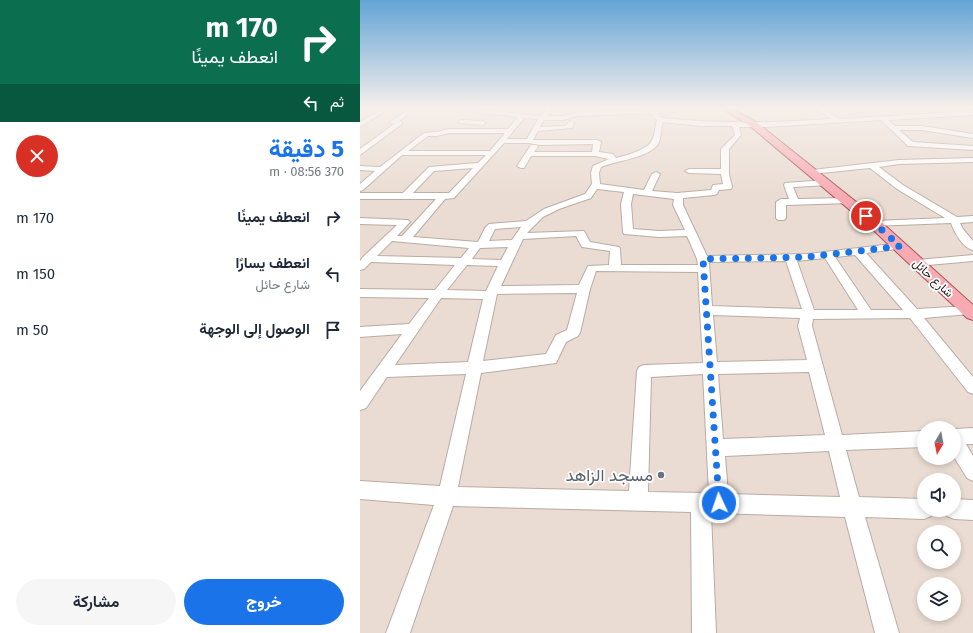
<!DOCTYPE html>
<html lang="ar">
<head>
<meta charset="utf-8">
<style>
  :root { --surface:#fff; --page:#f6f6f7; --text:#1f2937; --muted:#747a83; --accent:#1a73e8 }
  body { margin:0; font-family:"Fira Sans",Vazirmatn,sans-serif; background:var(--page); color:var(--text); direction:rtl; height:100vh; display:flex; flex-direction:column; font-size:15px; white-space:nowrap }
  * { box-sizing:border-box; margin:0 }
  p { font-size:13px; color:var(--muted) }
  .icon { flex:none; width:22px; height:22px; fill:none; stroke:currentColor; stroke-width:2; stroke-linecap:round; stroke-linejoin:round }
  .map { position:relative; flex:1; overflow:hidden; direction:ltr }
  .details { display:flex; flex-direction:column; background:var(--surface); width:360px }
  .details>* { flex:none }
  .guide { background:#0b6e4f; color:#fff; overflow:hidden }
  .needle { width:26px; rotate:190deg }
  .fabs { position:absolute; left:557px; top:421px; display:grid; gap:8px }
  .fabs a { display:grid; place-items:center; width:44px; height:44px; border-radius:50%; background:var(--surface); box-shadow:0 2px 6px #0003; font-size:20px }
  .pin { position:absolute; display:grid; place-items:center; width:34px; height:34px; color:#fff; margin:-17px; border:2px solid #fff; border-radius:50%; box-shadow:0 1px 4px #0007 }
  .me { position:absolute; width:44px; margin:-22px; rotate:357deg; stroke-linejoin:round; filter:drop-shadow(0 0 3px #0008) }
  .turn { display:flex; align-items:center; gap:14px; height:84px; padding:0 16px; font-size:18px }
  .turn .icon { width:52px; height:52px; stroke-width:2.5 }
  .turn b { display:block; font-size:28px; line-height:34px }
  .then { display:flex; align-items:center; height:38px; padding:0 16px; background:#0003; gap:8px; font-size:15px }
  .round { display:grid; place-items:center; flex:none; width:42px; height:42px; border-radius:21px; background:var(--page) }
  .headline { display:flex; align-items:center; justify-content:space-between; height:68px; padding:0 16px }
  h1 { font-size:24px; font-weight:700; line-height:30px; color:var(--accent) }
  .button { display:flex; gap:8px; margin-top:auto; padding:8px 16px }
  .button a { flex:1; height:46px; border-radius:24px; background:var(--accent); color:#fff; font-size:16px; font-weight:700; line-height:46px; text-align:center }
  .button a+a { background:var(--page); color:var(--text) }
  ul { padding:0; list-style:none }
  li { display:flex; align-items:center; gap:12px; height:56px; padding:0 16px }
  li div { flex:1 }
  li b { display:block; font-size:15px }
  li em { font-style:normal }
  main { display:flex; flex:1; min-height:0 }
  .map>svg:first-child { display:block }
</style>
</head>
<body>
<main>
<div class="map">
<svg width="613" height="633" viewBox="0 0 613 633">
  <rect width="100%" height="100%" fill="#eadcd2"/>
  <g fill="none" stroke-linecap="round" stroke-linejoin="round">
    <defs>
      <path id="minor" d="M24,108h6l-30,19v-5z
        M50,108h6l-17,13 3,1v2l-42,31v-6l34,-25 -4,-2z
        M93,108h15l72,8 8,-8h6l-7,8h16l15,-4 70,-3 -1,-1h6l1,1 50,-1 -3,2 -44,3 5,5c57,6 112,5 169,1l-15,-11h6l17,11 134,-8v4l-85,5 7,6h27l51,8v4l-51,-8h-23l14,12 60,4v4l-65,-4 -27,-26 -116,7h-26l2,8 -12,14v25l3,13 -1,2 -12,1 -2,4 -3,1 -31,3v7l24,51 101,-2 92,-11 5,3 -1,2 -38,5 51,56 52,-3 4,1v6l-4,1 -45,4 49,59v17l-5,-2 -58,-74 -97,1 -1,7 30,109 82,-4v16l-78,3 13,47 65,2v11h9l-2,6 -7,3 -59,-2 34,116h-24l-30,-116 -134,-4 5,120h-24l-1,-121 -238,-6 -43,127h-24l48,-128 -74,-6v-18l80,5 26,-112 -79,3 -21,31 -6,2v-19l42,-57 -42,3v-10l49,-3 20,-26 -69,-1v-8l75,1 20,-25 -84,-3 -7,7 -4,1v-9l3,-4 34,-32 -37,-1v-6l48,2 2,2 -2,2 -11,12h5l34,-37h-76v-6h43l26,-26 49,-4 8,-8h-84l-39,35 -3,1v-7l15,-13 -15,-1v-4l20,1 44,-34 13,-1 12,-3h59l10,-12 -62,-7zM291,113l6,7c-2,6 -2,17 -6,22 -5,8 -26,14 -35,16l-3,-4 -14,-2 2,-10 -4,-2h-64l5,-9 34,-3 2,-5 -3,-2 -2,1 -3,4 -26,1 4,-7h19l15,-4zM164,118l14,1 -11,20h-20zM303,122l38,4h31l3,9 -14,14v20h-32l-4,2 4,2 32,1 2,10 -10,1 -2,5 -34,3 -25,-2 8,-17 -4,-2 -4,2 -8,16 -44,-6 -1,-11 2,-6c14,-6 48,-9 57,-23 3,-5 3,-16 5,-22zM89,133h56l-15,18h-82l20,-15h9zM144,143h25l11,2 53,-1 -1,8h-58l4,-5 -1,-2h-6l-14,21 4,2h3l7,-12h64l14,3 -16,7 -2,7 1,11 -7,10 -41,15 -18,12 -37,3 -4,4 -7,14 -65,-5 32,-38 9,-1zM113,168l-24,25h-36l21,-22zM237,189l27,3 -3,12 2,28 1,2 35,3 28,-1 10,23 1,6h-77l-1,-16 -1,-2 -29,-5 -6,-11 -57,2 16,-16 16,-8 32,-11zM273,194l41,5 -1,6 12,25 -26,1 -26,-2 -2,-25zM161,227l-9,13 -23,1 6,-12zM216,236l6,11 28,4 -1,14 -21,1 -9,19 -78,1 22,-47zM32,241l77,7 -8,10 -84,-2zM148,247l-7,13 -29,-1 8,-11zM495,255l48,55h-32l-36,-53zM465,258l33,52h-44l-17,-49zM426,261l16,48 -90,-3 -3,-44zM107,265l31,1 -12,25 -39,-1zM236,271l102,1 5,91 -59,2 -5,2 -2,4 -8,120 -171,-4 23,-114 75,-10 10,-21 12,-6 2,-3 10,-44zM217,293l-10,37 -11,5 -10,19 -63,7 14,-67zM81,298l42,1 -15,63 -73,3zM353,315l87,3 -2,8 9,34 -90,2zM449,372l16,63 -102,4 -5,-65zM343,374l6,119 -61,-1 3,-115zM469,451l11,46 -112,-3 -3,-38z
        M101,120l22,1 3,2 -3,2 -24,-2 -1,-1z
        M613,158v4l-74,2 -20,3 24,18 54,32 16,-1v6l-13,1 3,6 10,12v9c-10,-2 -19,-18 -22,-27l-79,3 -2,-2 5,-3 70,-3 -48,-29 -27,-21 -58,6 -4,-2 4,-2 87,-10z
        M466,180l4,3 -1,2 -36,2 5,12 49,-1 3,1 2,2 -2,2 -64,2v13l-2,2h-6l-2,-2v-16l5,-3h8l-5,-14 1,-2z
        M613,255v6l-56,5 -6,-3 6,-3z
        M613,428v16h-7l7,12v25l-6,-3 -13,-21v-28z
        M594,499l19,1v20l-19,-1 -7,-3 -2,-6h9z"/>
      <path id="major" d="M361,108h9l26,14 124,99 93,84v15l-6,-2 -97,-91 -120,-101z"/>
    </defs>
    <use href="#minor" stroke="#b9aca3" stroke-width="2"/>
    <use href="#major" stroke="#aa545b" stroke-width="2"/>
    <use href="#minor" fill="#fff" fill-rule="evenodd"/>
    <use href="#major" fill="#f8aab2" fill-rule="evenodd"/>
  </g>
  <linearGradient id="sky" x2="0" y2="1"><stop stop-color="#63a4d6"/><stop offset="0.55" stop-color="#f6efeb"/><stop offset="1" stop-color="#f6efeb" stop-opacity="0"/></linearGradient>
  <rect width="613" height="196" fill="url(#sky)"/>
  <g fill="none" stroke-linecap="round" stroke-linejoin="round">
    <path stroke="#1a73e8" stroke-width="7" stroke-dasharray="0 12.6" d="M359,503l-16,-244 105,-2 92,-11 -34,-30"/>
  </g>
  <circle fill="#6b7280" stroke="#fff" stroke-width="1.5" cx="301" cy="475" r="4"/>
  <g text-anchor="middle" stroke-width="3.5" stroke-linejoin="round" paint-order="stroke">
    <g font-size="12" fill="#221d19" stroke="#fff">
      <text transform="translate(573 278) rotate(43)" y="4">شارع حائل</text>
    </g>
    <g font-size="17" fill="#5b616d" stroke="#fff" text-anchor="end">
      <text x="293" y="481">مسجد الزاهد</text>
    </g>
  </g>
</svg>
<div class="fabs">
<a><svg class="needle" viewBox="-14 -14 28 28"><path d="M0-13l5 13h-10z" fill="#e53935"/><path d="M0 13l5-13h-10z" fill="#747a83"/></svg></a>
<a><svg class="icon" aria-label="sound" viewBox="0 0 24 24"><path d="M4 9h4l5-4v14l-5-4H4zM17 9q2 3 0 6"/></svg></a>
<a><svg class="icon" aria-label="search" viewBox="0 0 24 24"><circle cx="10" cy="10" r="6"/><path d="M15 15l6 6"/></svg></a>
<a><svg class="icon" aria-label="layers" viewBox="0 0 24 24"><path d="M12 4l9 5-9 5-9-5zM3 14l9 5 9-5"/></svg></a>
</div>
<div class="pin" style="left:506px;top:216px;background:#d93025"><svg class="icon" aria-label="arrive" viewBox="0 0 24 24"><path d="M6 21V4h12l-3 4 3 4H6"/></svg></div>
<svg class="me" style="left:359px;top:503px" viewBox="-20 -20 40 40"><circle r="17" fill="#1a73e8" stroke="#fff" stroke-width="3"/><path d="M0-11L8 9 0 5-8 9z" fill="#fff"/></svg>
</div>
<section class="details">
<div class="guide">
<div class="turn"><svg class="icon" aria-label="right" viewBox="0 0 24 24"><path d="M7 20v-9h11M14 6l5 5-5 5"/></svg><div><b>170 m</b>انعطف يمينًا</div></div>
<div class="then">ثم<svg class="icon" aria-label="left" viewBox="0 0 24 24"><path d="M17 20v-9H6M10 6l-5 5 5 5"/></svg></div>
</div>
<div class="headline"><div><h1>5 دقيقة</h1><p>370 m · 08:56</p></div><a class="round" style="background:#d93025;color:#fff"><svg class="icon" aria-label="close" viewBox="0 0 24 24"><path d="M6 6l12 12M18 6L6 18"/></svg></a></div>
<ul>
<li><svg class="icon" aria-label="right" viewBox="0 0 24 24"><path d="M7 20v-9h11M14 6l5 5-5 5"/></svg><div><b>انعطف يمينًا</b></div><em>170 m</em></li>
<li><svg class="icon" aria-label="left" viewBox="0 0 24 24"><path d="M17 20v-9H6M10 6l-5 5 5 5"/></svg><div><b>انعطف يسارًا</b><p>شارع حائل</p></div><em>150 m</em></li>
<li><svg class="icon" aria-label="arrive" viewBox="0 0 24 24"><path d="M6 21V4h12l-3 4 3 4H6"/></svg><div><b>الوصول إلى الوجهة</b></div><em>50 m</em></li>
</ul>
<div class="button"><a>خروج</a><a>مشاركة</a></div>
</section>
</main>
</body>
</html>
